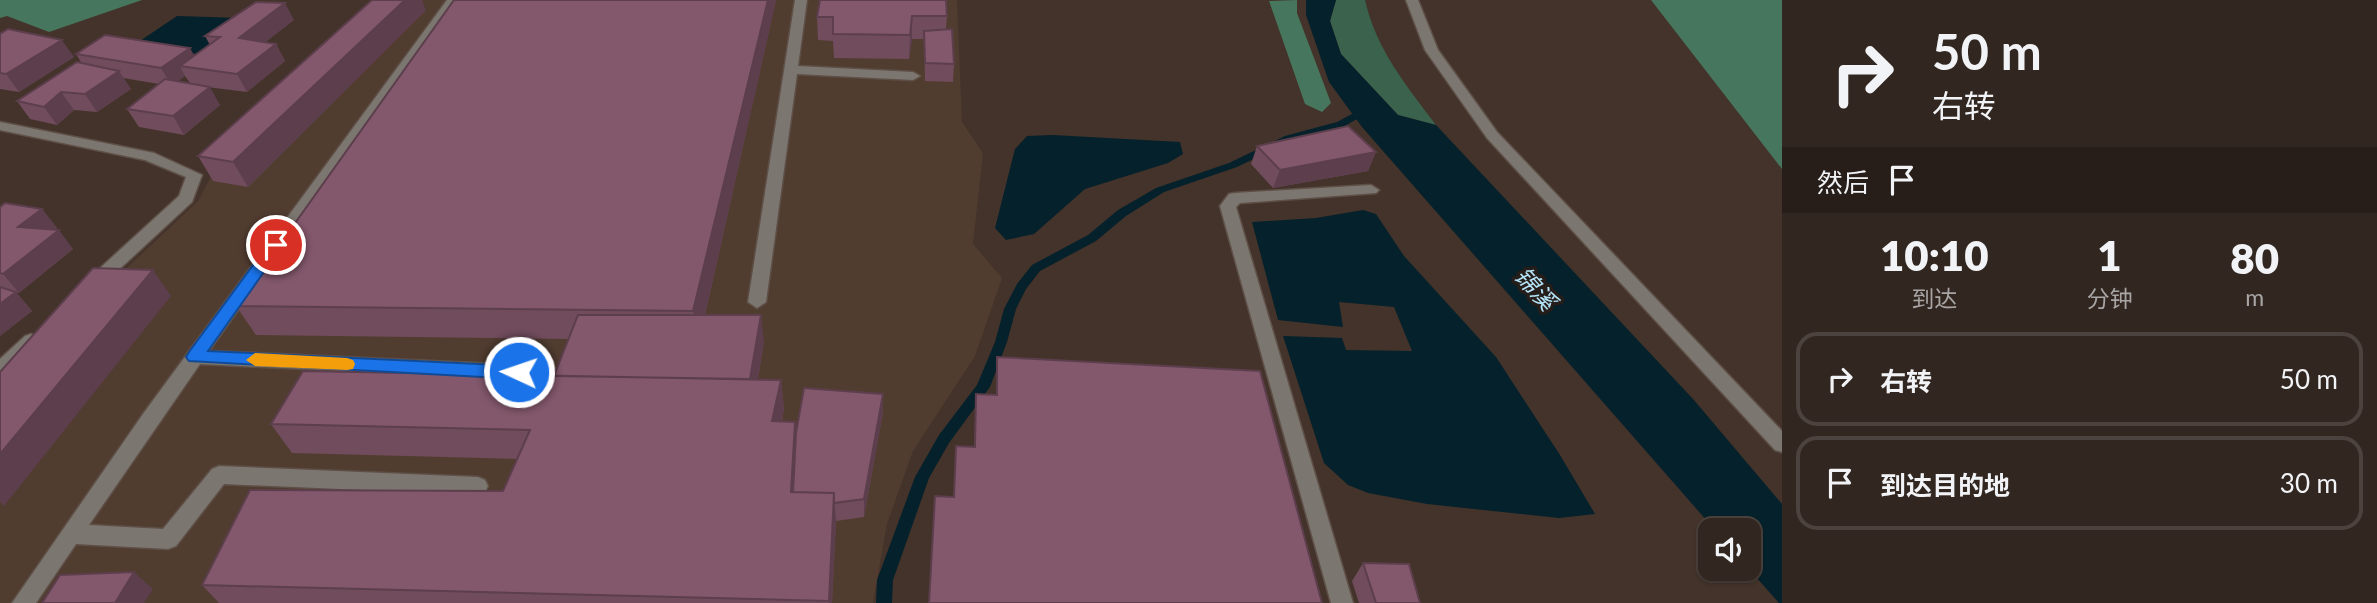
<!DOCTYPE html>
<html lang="zh">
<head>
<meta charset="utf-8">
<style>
  :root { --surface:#322620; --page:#3a2e29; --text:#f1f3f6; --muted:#a8a5a5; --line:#4d433e }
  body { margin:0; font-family:Lato,"Noto Sans SC",sans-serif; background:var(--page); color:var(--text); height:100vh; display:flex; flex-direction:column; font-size:26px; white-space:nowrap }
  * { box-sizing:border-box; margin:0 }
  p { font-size:23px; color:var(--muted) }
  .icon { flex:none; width:38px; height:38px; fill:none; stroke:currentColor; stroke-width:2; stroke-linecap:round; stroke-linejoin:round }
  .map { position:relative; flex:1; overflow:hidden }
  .drawer { display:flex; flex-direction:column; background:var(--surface); width:595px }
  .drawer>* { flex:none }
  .hud { background:#322620; color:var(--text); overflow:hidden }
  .tools { position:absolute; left:1698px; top:518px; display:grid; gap:14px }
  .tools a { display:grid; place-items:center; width:63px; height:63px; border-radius:14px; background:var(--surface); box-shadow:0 2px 5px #0004,0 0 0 2px var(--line); font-size:35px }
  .pin { position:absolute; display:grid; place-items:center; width:60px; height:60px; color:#fff; margin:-30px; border:4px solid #fff; border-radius:50%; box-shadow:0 2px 7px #0007 }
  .me { position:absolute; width:77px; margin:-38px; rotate:273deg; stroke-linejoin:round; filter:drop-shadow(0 0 5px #0008) }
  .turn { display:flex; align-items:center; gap:24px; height:147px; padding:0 35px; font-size:32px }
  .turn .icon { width:91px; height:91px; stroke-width:2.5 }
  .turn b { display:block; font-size:49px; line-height:60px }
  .then { display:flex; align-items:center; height:66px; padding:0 35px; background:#0003; gap:14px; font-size:26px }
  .eta { display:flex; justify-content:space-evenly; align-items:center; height:119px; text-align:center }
  .eta b { font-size:42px; font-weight:800; line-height:49px }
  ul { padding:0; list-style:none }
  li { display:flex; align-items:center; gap:21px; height:94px; margin:0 14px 10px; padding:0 21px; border:4px solid var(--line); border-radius:21px }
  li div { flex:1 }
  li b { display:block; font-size:26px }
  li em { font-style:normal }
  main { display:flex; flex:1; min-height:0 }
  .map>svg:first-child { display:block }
</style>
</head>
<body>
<main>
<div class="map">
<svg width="1782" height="603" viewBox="0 0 1782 603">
  <rect width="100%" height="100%" fill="#43332a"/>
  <path fill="#513c30" d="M400,0h557l5,122 21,31 -10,91 29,34 -27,78 -62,95 -26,73 -14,79h-873v-216l198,-186 16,-30z"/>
  <path fill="#3a624d" d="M1336,0h29c11,49 41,85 71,125l-38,-10 -57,-61 -11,-33z"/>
  <path fill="#47765e" d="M0,0h142l-93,32 -42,-16 -7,2z
    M1297,0v13l34,90 -9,9 -17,-8 -36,-103z
    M1651,0h131v169z"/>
  <path fill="#05212b" d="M1306,0h30l-6,21 11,33 57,61 38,10 257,274 89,105v99h-3l-31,-35v-38h-33l-353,-403 -33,-45 -23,-67z
    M177,16l63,2 -1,7 -40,28 -16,2 -52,-8z
    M1053,135l127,7 3,12 -15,9 -83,26 -51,45 -28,6 -11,-12 20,-79 12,-13z
    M1363,210l13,4 28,42 92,101 64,98 35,59 -36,4 -132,-14 -59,-11 -20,-8 -24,-22 -41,-127 59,2 4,12 66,1 -18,-44 -55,-5 4,25 -65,-7 -26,-98 64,-4z"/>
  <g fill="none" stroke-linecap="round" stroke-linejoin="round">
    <path fill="#05212b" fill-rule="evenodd" d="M1369,105l5,3 -2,2 -27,16 -52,14 -56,27 -73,25 -38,24 -30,25 -56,30 -14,18 -10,20 -9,33 -17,45 -41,56 -20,35 -36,102 -1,23h-16l1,-23 38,-103 24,-42 38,-50 18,-43 9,-33 13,-25 15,-19 56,-30 30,-25 38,-22 73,-25 56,-27 52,-14z"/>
    <defs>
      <path id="minor" d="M447,0h12l-250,351 310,14 7,2 2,5 -2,5 -7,2 -319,-15 -111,161 74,4 49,-60 7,-3 259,11 7,3 3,6 -3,6 -7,3 -254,-11 -48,62 -8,3 -92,-5 -40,59h-24l131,-189z
        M795,0h12l-9,66 115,6 7,4 -7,4 -116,-6 -31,228 -9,6 -9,-6z
        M1406,0h12l20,50 59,82 285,299v21l-7,-2 -288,-312 -62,-88z
        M0,122l154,31 48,22 -10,27 -93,86h-12l-3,-4 3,-4 92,-84 7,-19 -41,-17 -145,-30z
        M1371,185l8,5 -3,3 -136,10 -4,4 117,396h-22l-111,-397 9,-12 6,-1z
        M31,334l6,2 3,5 -3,5 -30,29 -7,2v-18l25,-23z"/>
    </defs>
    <use href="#minor" stroke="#5e4f47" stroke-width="3"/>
    <use href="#minor" fill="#7b7770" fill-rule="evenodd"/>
  </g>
  <path fill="#714c5d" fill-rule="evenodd" d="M776,0l-71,315 59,26 -6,38 23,1 3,29 -2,12 14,12 87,-39v18l-19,105 -28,4 -4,82h-613l-17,-18 301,-94 14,-32 -225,-6 -21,-29 283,-48 15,-37 -313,-4 -20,-29z
    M820,0l127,16 -1,13 8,35 -1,18 -28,-1 -1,-42h-12l-3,20 -75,-1 -1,-17 -15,-1 -1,-23z
    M426,10l-178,177 -35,-6 -15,-25z
    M294,20l-29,22 11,2 9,17 -38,31 -40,-5 13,18 -36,30 -45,-8 -12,-18 32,-25 -36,-6 8,11 -34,23 -23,-2 -17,15 -27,-6 -13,-18 64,-39 -5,-8 119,2 15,-11 -5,-9zM185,76l5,7 -12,-2z
    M0,34l74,23 -55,35 -19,-3z
    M1257,146l119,6 -8,19 -95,17 -22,-24z
    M0,207l42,2 15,19 -3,2 19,19 -54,44 -3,-1 16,19 -32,25z
    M997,357l263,14 -307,126 21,-50 2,-53 20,1v-28z
    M1363,563l57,40h-61l-7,-22z"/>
  <path fill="#5c3e4c" d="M405,0h17l4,10 -178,177 -15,-25z
    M768,0h8l-77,341 -6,-30z
    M285,3l9,17 -46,36 -9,-18z
    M912,16v23l-3,20 1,-24z
    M62,40l12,17 -55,35 -13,-18z
    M276,44l9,17 -38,31 -10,-18z
    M190,48l10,18h-20l5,10 -13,10 -11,-18z
    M119,71l12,18 -34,23 -12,-18z
    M210,87l10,18 -36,30 -11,-19z
    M61,92l13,18 -17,15 -13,-18z
    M1376,152l-8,19 -95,17 7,-18z
    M42,209l15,19 -24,17 -15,-18z
    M59,230l14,19 -54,44 -16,-19z
    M153,270l18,26 -167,210 -4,-4v-48z
    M16,292l16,19 -32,25v-32z
    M761,315l3,26 -11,68 -4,-25z
    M781,380l3,29 -8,41 -4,-29z
    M883,394v18l-19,105v-18z
    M795,422l3,29 -2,52 -5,-11z
    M834,493l2,28 -4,82h-3z
    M134,572l19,17 -9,14h-29z"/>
  <path fill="#83586c" stroke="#5c3e4c" stroke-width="2" d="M372,0h33l-172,162 -35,-6z
    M454,0h314l-75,311 -457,-5z
    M820,0h126l1,16h-35l-2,19 -77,-1v-17h-16z
    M256,2l29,1 -46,35 37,6 -39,30 -57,-8 40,-29 -15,-1z
    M8,29l54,11 -56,34 -6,-1v-39z
    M952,29l2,35 -29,-1 -1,-32z
    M105,35l85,13 -29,20 -85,-14z
    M77,62l42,9 -34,23 -24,-2 -17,15 -27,-6z
    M165,79l45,8 -37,29 -46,-7z
    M1348,126l28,26 -96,18 -23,-24z
    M5,203l37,6 -24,18 41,3 -56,44 -3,-1v-66z
    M93,268l60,2 -153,184v-82z
    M0,287l16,5 -16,12z
    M578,315h183l-11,64 -196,-3z
    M997,357l263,14 62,232h-393l6,-107 19,1 2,-51 19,1 1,-53 21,1z
    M303,371l478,9 -9,41 23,1 -4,70 43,1 -5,108 -627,-16 48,-95 253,1 27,-61 -259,-6z
    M804,388l79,6 -19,105 -30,4v-10l-41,-1 3,-59z
    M1363,563l46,1 11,39h-44z
    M134,572l-19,31h-73l18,-28z"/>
  <path fill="#1a73e8" stroke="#114b97" stroke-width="2" d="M276,240l7,5 -75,106 311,15 6,2 2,4 -2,5 -6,2 -330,-18 -3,-4 3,-5 81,-110z"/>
  <path fill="#f59e0b" d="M255,353l92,5 6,2 2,4 -2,5 -6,1 -92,-4 -9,-6z"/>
  <g text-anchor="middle" stroke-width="7" stroke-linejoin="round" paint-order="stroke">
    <g font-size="24" font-style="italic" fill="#b4e3f7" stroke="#241d19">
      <text transform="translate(1535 289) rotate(48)" y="8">锦溪</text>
    </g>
  </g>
</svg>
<div class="tools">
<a><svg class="icon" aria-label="sound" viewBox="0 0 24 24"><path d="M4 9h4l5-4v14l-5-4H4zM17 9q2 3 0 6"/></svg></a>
</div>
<div class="pin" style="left:276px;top:245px;background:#d93025"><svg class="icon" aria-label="arrive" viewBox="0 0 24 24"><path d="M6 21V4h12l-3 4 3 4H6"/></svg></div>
<svg class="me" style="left:519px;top:372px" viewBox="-20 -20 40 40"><circle r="17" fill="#1a73e8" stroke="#fff" stroke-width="3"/><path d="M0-11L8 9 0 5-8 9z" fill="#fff"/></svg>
</div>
<section class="drawer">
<div class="hud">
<div class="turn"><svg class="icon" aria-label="right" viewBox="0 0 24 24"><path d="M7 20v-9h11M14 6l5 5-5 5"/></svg><div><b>50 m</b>右转</div></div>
<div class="then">然后<svg class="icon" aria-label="arrive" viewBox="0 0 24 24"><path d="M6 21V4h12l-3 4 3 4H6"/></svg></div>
</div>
<div class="eta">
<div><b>10:10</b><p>到达</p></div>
<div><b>1</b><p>分钟</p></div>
<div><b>80</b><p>m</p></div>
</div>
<ul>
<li><svg class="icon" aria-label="right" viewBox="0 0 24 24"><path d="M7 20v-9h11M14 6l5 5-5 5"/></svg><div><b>右转</b></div><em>50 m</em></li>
<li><svg class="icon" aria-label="arrive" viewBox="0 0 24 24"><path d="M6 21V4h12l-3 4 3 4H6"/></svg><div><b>到达目的地</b></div><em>30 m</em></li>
</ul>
</section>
</main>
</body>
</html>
